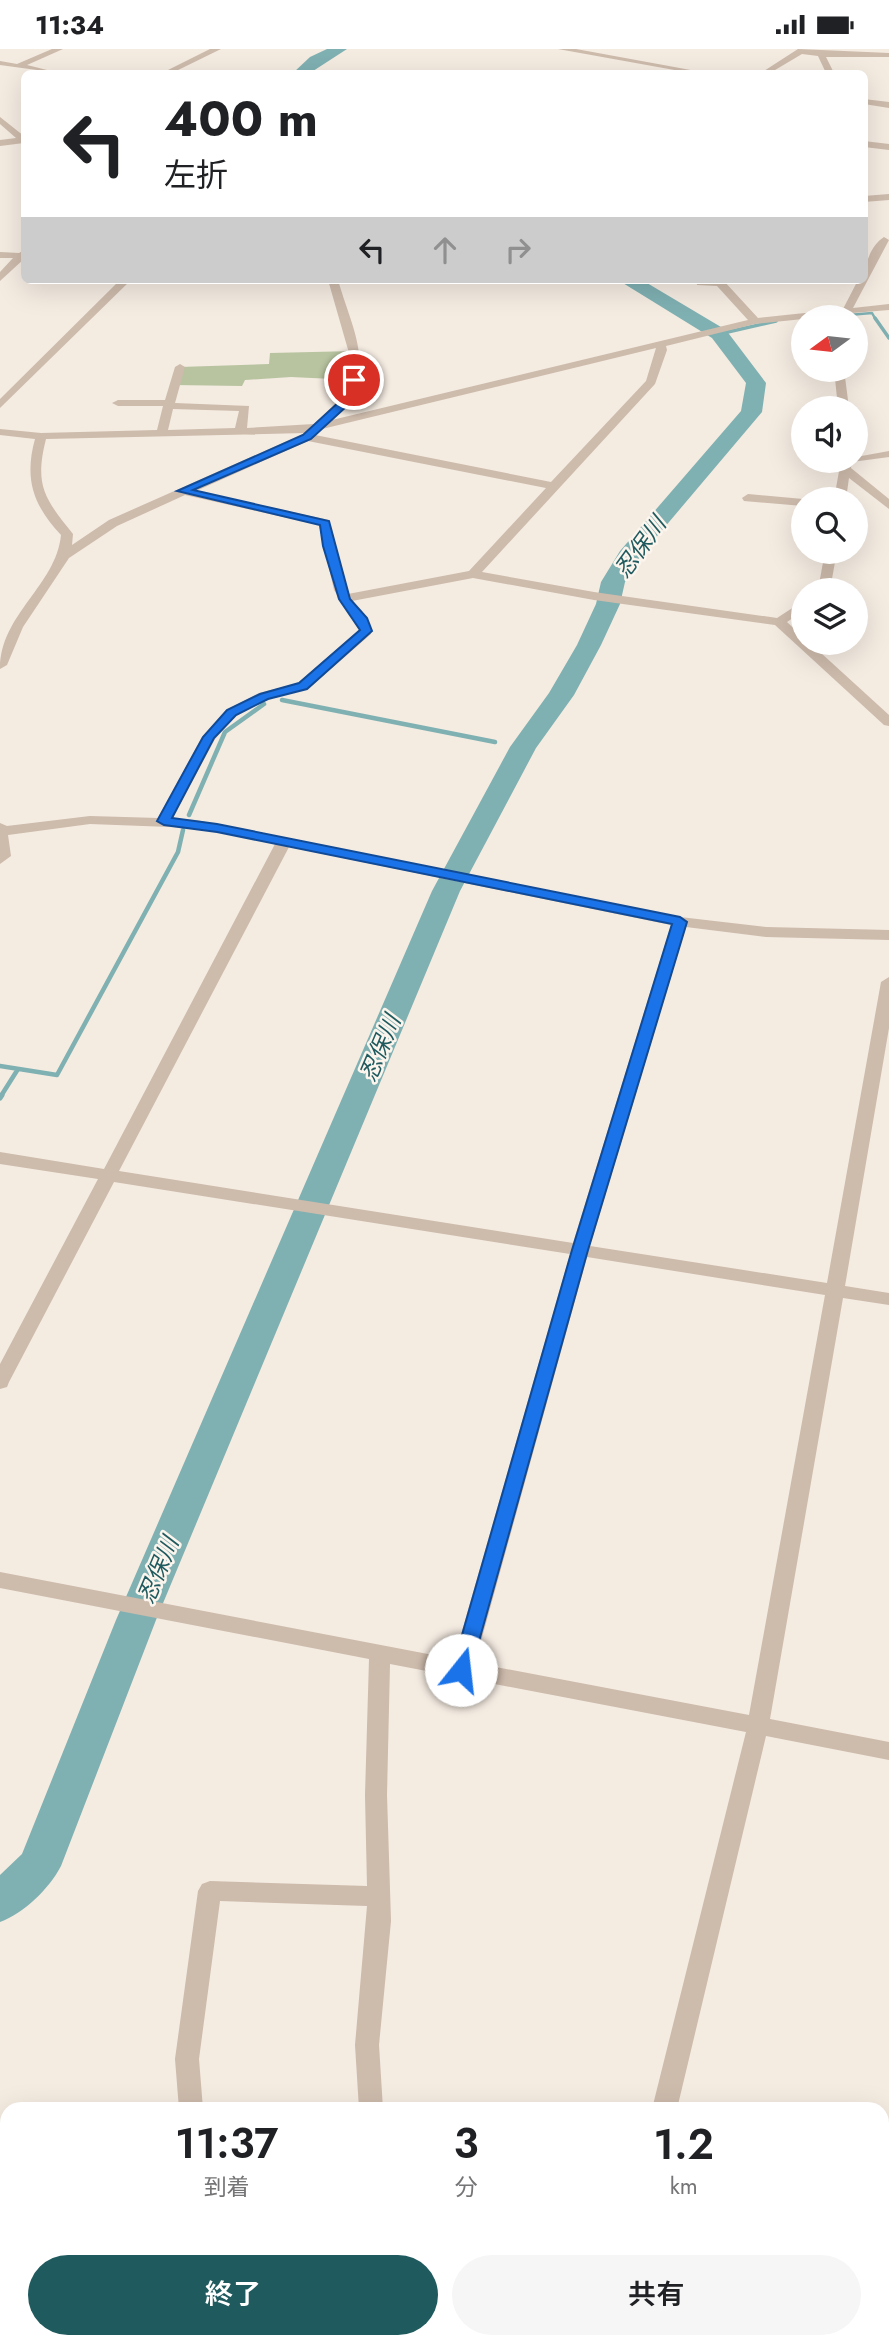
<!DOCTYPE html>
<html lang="ja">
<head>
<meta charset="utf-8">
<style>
  :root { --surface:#fff; --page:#f6f6f6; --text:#202124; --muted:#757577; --accent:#1f5a5e }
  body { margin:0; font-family:Jost,"Noto Sans JP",sans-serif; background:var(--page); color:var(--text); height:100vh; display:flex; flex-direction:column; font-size:26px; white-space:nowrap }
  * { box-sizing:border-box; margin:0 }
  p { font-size:23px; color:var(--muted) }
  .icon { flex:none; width:38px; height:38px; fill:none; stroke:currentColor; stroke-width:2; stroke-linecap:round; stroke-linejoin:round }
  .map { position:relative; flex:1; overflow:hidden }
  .drawer { position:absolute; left:0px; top:2053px; width:889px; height:247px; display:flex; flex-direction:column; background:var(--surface); border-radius:21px 21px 0 0; box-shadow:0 7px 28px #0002 }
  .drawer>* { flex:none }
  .guide { position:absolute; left:21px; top:21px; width:847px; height:214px; border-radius:10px; box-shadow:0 7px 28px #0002; background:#fff; color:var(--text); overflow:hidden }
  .needle { width:46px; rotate:255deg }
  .fabs { position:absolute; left:791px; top:256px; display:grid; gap:14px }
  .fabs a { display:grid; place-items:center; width:77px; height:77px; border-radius:50%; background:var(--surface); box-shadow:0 7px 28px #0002; font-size:35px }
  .pin { position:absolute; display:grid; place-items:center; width:60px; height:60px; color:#fff; margin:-30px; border:4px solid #fff; border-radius:50%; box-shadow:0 2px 7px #0007 }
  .me { position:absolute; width:77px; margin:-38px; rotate:16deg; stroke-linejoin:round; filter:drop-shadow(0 0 5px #0008) }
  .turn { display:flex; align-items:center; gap:24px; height:147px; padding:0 28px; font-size:32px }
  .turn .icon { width:91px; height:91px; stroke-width:2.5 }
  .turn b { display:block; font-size:49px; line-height:60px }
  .lanes { display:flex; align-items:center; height:66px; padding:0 28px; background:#0003; justify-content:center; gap:35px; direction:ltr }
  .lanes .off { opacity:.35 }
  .eta { display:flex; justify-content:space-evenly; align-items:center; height:119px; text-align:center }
  .eta b { font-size:42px; font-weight:600; line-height:49px }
  .button { display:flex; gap:14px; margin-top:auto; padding:14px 28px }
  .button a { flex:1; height:80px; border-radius:42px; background:var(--accent); color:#fff; font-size:28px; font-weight:600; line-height:80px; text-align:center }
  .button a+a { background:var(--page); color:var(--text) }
  .status { display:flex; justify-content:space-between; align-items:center; height:49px; padding:0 35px; background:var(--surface); direction:ltr }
  .status svg { height:19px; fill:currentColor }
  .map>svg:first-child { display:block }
</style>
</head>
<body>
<div class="status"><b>11:34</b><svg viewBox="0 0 49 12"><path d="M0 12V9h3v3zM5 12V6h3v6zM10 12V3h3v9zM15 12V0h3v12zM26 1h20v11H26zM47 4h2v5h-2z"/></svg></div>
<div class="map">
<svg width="889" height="2299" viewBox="0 0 889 2299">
  <rect width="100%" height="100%" fill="#f4ebe1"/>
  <path fill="#b8c4a0" d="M355,302l-1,29 -63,-3 -46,3 -3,6 -68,-1 6,-18 89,-3 1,-11z"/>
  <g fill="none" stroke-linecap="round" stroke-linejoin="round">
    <path stroke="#7fb0b2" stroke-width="2.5" d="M825,268l47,-4 4,7"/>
    <path stroke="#7fb0b2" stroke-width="3.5" d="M875,269l14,20
      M719,285l57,-13"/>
    <path stroke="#7fb0b2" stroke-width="4.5" d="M282,651l213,42
      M517,697l6,1
      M189,766l36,-83 39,-28
      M0,1017l57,9 121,-223 5,-22
      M1,1047l17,-27"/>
    <path stroke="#7fb0b2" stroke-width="5" d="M0,1049l2,-3"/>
    <path fill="#7fb0b2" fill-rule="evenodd" d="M327,0h20l-37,24h-17l17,-16z
      M618,231h24l84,50 40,53 -4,29 -120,142 -17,28 -5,22 -19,41 -27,50 -38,53 -76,143 -304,729 -95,246c-12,23 -37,47 -61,56v-47l22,-21 94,-234 316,-729 78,-144 39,-54 28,-48 19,-41 5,-22 19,-31 121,-140 5,-28 -34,-45z"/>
    <path fill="#cdbbac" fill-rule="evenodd" d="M52,0h11l-36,16 32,8 -59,-8v-4l17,3z
      M210,0h11l-49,24h-10z
      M558,0h18l131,24h-16z
      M798,0l91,4v4h-63l8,16h-8l-8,-17 -16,-2 -32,19h-9z
      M864,50l25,3v6l-25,-4z
      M0,68l24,19v7l-24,3v-6l16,-2 -16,-14z
      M864,92l25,3v6l-25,-3z
      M889,145v6l-25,2v-6z
      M884,188l5,3 -36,68 36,-4v6l-86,7v2l-48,5 -89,22 1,4 -12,34 -173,188 112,20 183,26 26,-17v10l-16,11 16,15v5h6l80,73v11l-5,-1 -109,-100 -181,-25 -121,-22 -121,23 18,25 1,8 -63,55 -39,10 -33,17 -21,23 -43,80 24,1 484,97 86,10 123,3v10l-123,-3 -80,-10 -96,319 237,37 54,-301 8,-5v51l-44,258 44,7v12l-46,-7 -73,421 119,23v18l-123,-24 -89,373h-25l94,-377 -356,-68 -3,131 4,126 -12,124 4,64h-24l-4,-64 12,-139 -147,-5 -21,158 4,50h-24l-4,-50 23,-168 4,-7 8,-3 157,5 -2,-91 4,-136 -369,-71v-16l454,87 116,-405 -456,-72 -105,200 -2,5 -7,2v-25l98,-185 -98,-15v-12l104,17 171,-325 -79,-16 -106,-4 -82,11 3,21 -11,8v-41l7,3 83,-10 68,2 44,-81 24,-27 33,-17 39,-10 61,-53 -25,-40 -15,-65 -134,-30 -68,31 -48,32 -46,69 -16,38 -7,4c0,-55 56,-83 61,-134 -28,-30 -37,-56 -26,-96l-35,-4v-6l41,4 116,-3 6,-24h-45l-6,-3 6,-3h47l10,-33 5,-3 5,3 -10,36 74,3 -2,22 67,-4 24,-23 11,-21 2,-20 -23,-80h10c16,55 42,94 -6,140l416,-100 -31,-34 -20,-1 -1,-5 28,1 34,37 85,-9 15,-29h6c0,-15 7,-35 20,-43zM656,299l-10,33 -95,101 -236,-47 7,-6zM173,360l66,2 -4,17 -67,2zM305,384l-196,87 -37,25 1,-11c-28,-35 -39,-48 -27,-95zM308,392l238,47 -77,83 -121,23 -19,-74 -133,-29zM289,798l382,78 -98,318 -454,-72zM587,1208l238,38 -76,420 -274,-52z
      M24,201v9l-24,22v-9l13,-14h-13v-6l19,1z
      M120,231h11l-131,128v-9z
      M834,320h10l5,39h-11z
      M889,402v6l-37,5 -1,6 38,31v10l-40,-31 -3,21h-12l7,-39h15v-3z
      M748,445l55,5v7l-59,-5 -2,-3z
      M825,502h12l-7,39h-12z
      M190,2292h26l1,7h-26z
      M335,2292h27l-2,7h-26z
      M595,2292h26l-1,7h-26z"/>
  </g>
  <path fill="#1a73e8" stroke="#114b97" stroke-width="2" d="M354,328l5,3 -12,26 -36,33 -118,51 136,31 21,78 17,19 5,13 -65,58 -39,10 -32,16 -22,23 -42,80 45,6 463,93 7,5 -99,328 -117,420 -3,6h-13l-3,-6 120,-420 100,-326 -455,-92 -53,-7 -7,-4 46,-84 24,-27 33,-16 39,-11 61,-53 -21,-31 -16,-53 -3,-21 -143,-34 126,-56 36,-33 10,-22z"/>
  <g text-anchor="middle" stroke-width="5" stroke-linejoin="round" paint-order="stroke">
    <g font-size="23" font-style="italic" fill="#1f5a5e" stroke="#fbf5ee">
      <text transform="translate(640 498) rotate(-54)" y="8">忍保川</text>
      <text transform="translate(380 999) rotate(-67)" y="8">忍保川</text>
      <text transform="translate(158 1521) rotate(-67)" y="8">忍保川</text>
    </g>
  </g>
</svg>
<div class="fabs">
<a><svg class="needle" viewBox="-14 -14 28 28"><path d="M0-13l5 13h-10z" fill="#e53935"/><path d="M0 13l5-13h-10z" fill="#757577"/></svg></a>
<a><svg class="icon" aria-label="sound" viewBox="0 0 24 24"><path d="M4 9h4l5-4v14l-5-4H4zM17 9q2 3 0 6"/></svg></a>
<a><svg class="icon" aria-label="search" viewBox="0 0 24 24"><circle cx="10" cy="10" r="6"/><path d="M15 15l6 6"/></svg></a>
<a><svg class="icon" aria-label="layers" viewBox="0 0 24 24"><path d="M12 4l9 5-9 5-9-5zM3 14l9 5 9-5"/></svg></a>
</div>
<div class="pin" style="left:354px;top:331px;background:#d93025"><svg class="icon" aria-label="arrive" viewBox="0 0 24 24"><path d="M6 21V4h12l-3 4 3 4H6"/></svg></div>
<svg class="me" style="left:461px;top:1621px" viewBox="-20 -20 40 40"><circle r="19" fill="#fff"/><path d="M0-13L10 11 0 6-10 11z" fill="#1a73e8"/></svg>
<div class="guide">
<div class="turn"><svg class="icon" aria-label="left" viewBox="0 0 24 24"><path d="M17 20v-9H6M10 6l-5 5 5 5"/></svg><div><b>400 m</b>左折</div></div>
<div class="lanes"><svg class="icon" aria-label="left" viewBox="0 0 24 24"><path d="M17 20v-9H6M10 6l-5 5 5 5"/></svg><svg class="icon off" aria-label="ahead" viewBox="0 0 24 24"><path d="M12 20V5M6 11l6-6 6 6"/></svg><svg class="icon off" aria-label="right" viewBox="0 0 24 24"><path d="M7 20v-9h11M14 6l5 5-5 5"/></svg></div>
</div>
<section class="drawer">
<div class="eta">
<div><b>11:37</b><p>到着</p></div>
<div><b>3</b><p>分</p></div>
<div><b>1.2</b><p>km</p></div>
</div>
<div class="button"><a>終了</a><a>共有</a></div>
</section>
</div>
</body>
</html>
